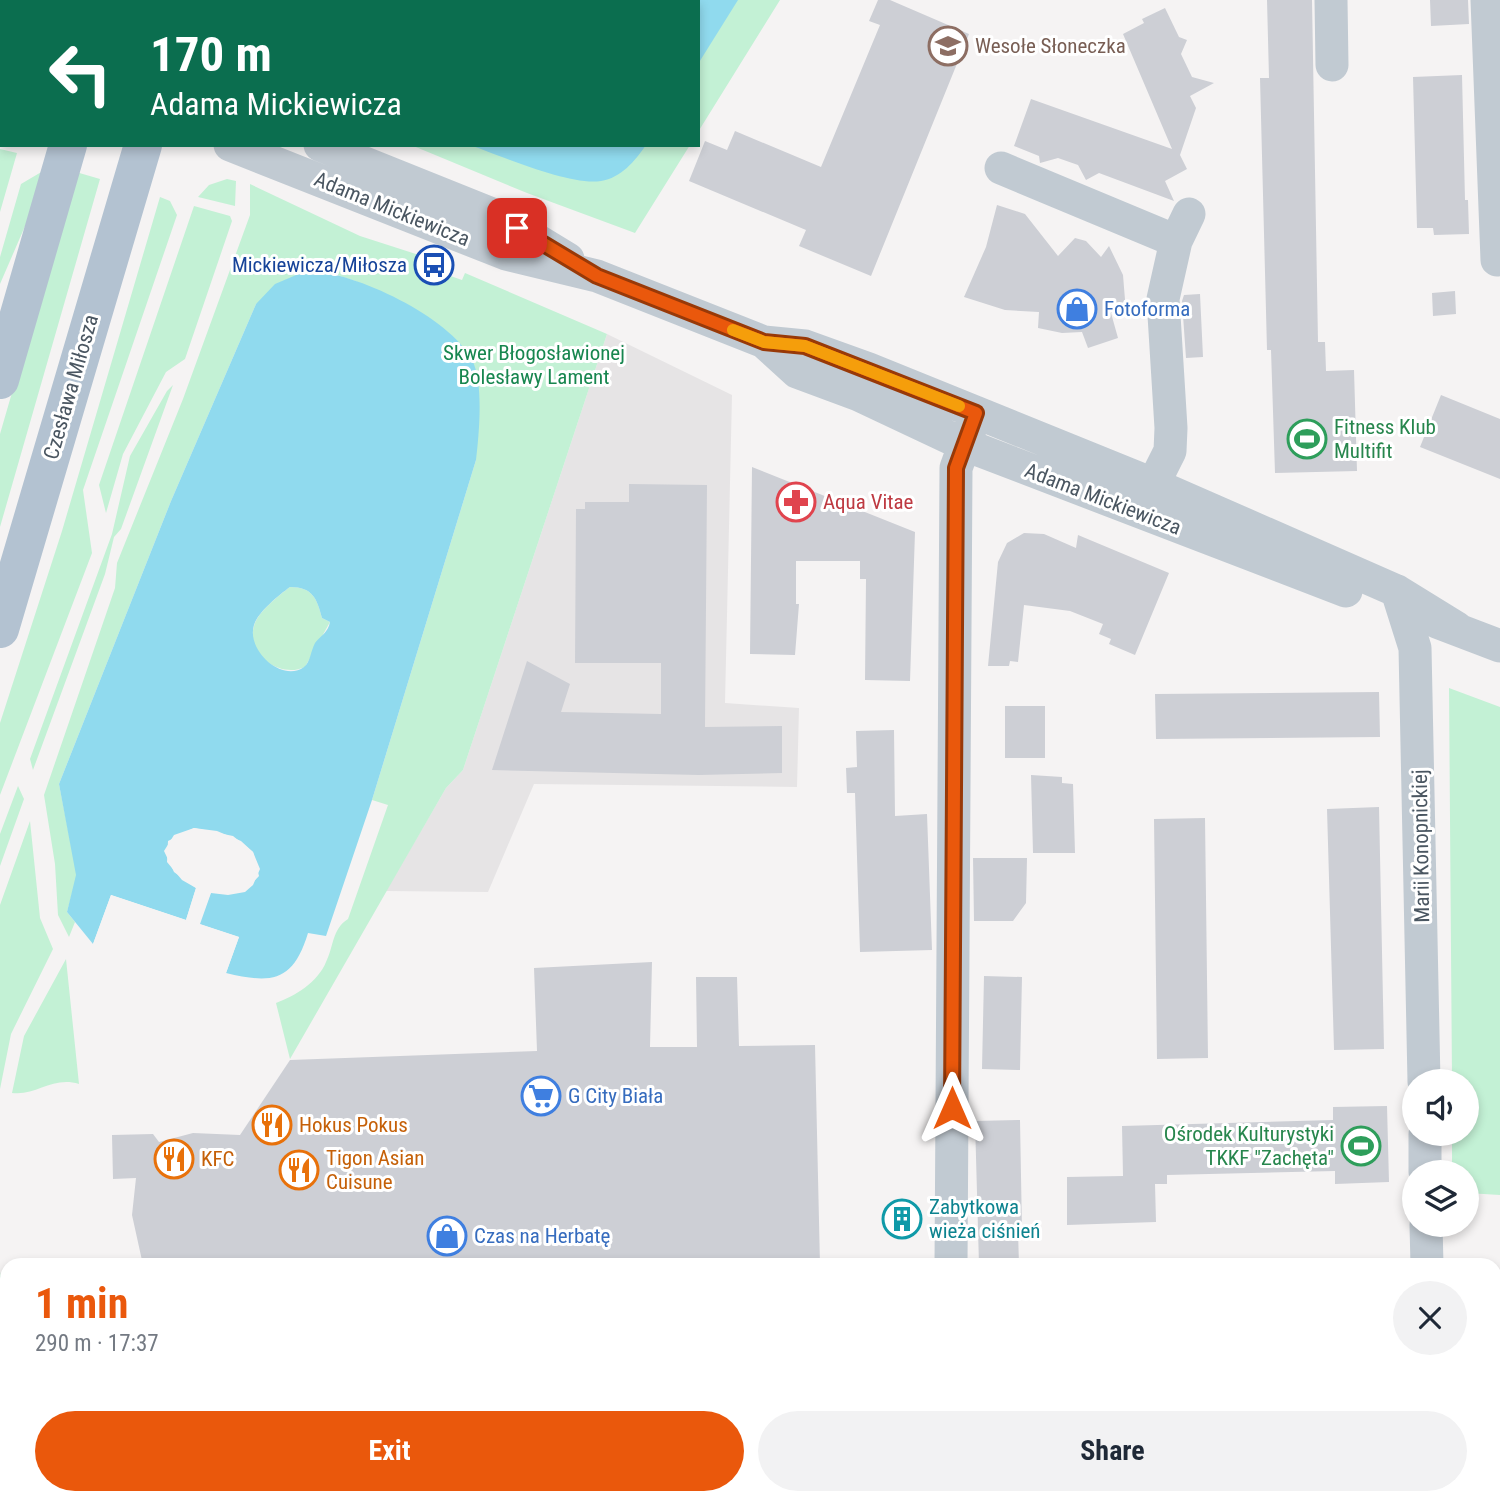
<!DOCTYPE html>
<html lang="en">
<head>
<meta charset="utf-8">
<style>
  :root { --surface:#fff; --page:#f2f2f3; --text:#1f2937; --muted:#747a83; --accent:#ea580c }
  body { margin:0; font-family:"Roboto Condensed",sans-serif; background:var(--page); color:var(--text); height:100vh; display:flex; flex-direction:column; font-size:26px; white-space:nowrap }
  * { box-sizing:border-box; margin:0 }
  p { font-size:23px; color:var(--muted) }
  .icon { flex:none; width:38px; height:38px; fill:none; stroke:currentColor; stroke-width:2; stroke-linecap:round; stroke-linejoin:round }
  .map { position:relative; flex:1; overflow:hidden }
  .details { position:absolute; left:0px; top:1258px; width:1502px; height:247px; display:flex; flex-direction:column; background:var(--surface); border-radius:21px 21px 0 0; box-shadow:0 4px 10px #0003 }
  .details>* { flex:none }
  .banner { position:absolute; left:0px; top:0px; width:700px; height:147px; box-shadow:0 4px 10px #0003; background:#0b6e4f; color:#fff; overflow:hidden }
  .buttons { position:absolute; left:1402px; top:1069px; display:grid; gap:14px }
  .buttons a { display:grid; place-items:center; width:77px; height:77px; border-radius:50%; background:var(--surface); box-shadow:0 4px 10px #0003; font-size:35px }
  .pin { position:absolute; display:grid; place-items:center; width:60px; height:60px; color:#fff; margin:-30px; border-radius:14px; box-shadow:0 4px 10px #0006 }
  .me { position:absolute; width:77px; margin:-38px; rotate:0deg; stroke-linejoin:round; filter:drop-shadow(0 0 5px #0008) }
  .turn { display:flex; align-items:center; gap:24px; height:147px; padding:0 35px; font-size:32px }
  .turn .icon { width:91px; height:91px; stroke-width:2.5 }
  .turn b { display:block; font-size:49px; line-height:60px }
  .round { display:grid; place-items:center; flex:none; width:74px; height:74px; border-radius:37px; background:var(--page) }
  .head { display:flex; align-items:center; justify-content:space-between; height:119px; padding:0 35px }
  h1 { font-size:42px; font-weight:700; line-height:52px; color:var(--accent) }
  .action { display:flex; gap:14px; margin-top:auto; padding:14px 35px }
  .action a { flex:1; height:80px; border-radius:42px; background:var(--accent); color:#fff; font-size:28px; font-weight:700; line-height:80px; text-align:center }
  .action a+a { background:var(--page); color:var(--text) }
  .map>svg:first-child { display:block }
</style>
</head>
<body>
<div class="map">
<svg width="1500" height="1504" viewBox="0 0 1500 1504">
  <rect width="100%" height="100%" fill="#f5f3f3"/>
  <path fill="#e6e4e5" d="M607,334l125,61 -7,308 74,5 -2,79 -263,-3 -46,108 -102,-1 60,-103 17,-18z
    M1495,1391h5v113h-34v-6h28z"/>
  <path fill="#c3f1d5" d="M370,0h410l-82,132v-130z
    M411,145h279l-55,88 -108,-40z
    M0,149l17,4 -17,59z
    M43,171l-11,39 -32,74v-27l21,-73z
    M76,172l24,7 -100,348v-93z
    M227,179l9,2 -1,25 -37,-9 11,-12z
    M250,184l110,52 59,19 -3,9 46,16 3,-7 142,61 -144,436 -17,18 -156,271 -14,-56c19,-7 42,-21 50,-41 8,-16 6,-33 22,-43l40,-114 -16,-5 104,-340 -66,-154 -55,-25 -30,-10 -69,33 -85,197 -112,283 18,91 -10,37 8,10 -6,15 -11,-22 -3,-51 -11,-69 71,-207 2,-25 66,-164 67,-184z
    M160,197l10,4 7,14 -94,275 9,63 -92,242v-72l62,-192z
    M194,206l36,10 2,5 -47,138 -19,13 -43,82 -17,59 -7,-28z
    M173,385l-52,144 -7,8 -9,37 -72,196 -3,-11 82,-225 18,-78 37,-65z
    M290,587c23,0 27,12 32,31l8,4 -25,45c-25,12 -60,-13 -51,-41 3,-13 25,-31 36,-39z
    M1449,688l51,19v488l-33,-2 -1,-21h-13l-1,-3v-35h14v-52l-14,-1z
    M18,786l6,13 -24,67v-32z
    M30,821l10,97 13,31 -42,85 -11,55v-184z
    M66,959l13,125c-27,-8 -42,12 -67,9l12,-57z
    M0,1272c11,50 10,103 0,153z
    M7,1430v68h32l1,6h-40z"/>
  <path fill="#90daee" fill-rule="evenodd" d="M389,0h349l-40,64v-62z
    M470,145h176c-11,16 -25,33 -45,36 -31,5 -100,-25 -131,-36z
    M308,270c48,3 141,46 164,90 12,22 7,75 4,100l-104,340 -46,136 -18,-3c-15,49 -36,51 -82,40l13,-36 -40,-13 12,-32c23,4 32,1 48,-16l-6,-24 -20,-16 -39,-8 -26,13 -1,21 15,18 14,8 -10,32 -75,-25 -18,49 -26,-32 9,-37 -17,-91 112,-283 85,-197 19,-20zM290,587c23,0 27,12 32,31l8,4c-2,11 -9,13 -15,21 -4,7 -5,20 -11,24 -22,16 -58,-17 -50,-42 4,-13 25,-30 36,-38z"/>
  <path fill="#f5f3f3" d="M194,828l23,3 24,10 12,11 7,17 -7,16 -8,7 -17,3 -17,-2 -11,31 39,13 -13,36h-3l11,-34 -36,-12 -2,-4 12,-33 20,2 15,-4 8,-5 6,-14 -7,-14 -11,-11 -33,-12 -27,4 -11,15 9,19 23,17 -12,35 -75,-23 -16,46 -5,2 19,-52 75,25 10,-32 -22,-16 -10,-21 10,-16z"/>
  <path fill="#cdcfd5" d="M878,0h12l79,34 -98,242 -72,-30 7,-16 -117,-49 16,-40 22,9 8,-19 86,36 59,-142 -11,-4z
    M1267,0h45l6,342h7l1,29 28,-1 3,101 -82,2 -4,-123h-4l-7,-272h9z
    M1430,0h38l1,24 -38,2z
    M1165,8l14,29 8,3 -6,14 11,23 22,6 -24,13 6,12 -16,47 7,14 -22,12 9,20 -75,-28 -13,7 -8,-15 -20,-7 -18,5 -1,-7 -25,-10 17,-47 141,50 -49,-115 21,-11 -2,-4z
    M1462,75l3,125h3l1,34 -35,1 -1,-7h-16l-4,-151z
    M997,205l28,9 33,42 17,-18 11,3 15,16 8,-11 14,29 3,37 -15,1 7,25 -30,10 -6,-16 -20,1 -24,-5 1,-16 -34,-2 -41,-13 22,-50z
    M1455,291l1,23 -23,2 -1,-23z
    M1200,294l3,63 -17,1 -4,-57 2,-6z
    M1441,395l59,24v60l-80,-32z
    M752,467l163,65 -5,149 -45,-1 1,-101h-6v-18h-64v43h3l-4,51 -45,-1z
    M629,484l78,1 -2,242 77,-1v47l-83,2 -207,-5 35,-109 43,23 -9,28 100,2v-51h-86l1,-154h9v-7h44z
    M1024,533l20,1 32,14 2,-13 91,38 -34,82 -26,-11 2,-5 -12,-5 4,-10 -33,-13 -46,-6 -6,57 -8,-1 -1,5h-21l10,-104 9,-19z
    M1379,692l1,45 -224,2 -1,-45z
    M1005,706h40v52h-40z
    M894,730l1,86 32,-2 5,136 -72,2 -5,-159h-8l-1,-25 11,-1 -1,-36z
    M1031,775l31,2v6l11,1 2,69h-42z
    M1379,807l5,242 -50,1 -7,-241z
    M1205,818l3,240 -51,1 -3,-240z
    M973,858h54l-1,45 -13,18h-39z
    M652,962l-2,85h47l-1,-70h41l2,69 76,-1 5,220h-677l-11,-50 4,-37 -23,1 -1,-44 41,-1 6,8 34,-9 47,2 50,-75 247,-9 -3,-83z
    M984,976l38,1 -2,93 -38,-1z
    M1387,1106l2,76 -54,2v-13l-168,4v9h-12l1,38 -89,3v-48l56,-1 -1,-50 211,-6v-13z
    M1020,1120l2,111h-4l1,34h-40l-4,-144z
    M886 1218a16 16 0 1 1 32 0a16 16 0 1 1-32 0Z"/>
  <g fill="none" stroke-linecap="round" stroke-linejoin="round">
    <path stroke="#c1cad2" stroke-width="33" d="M1331,0l1,65
      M1487,0l10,260
      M334,2l1,-2
      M0,21l2,1
      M0,59l2,1
      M230,145l276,109 91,22 167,66 41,4 64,23 284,115 244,107 60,37
      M320,145l177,71 71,43
      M1001,168l175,73 -13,58 8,129 -1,23 -26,52
      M1176,241l13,-27
      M764,342l33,30 62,23 104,49 383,147
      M1397,591l18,57 9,434
      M1437,622l63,24
      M1425,1134v38
      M1426,1225l1,40
      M951,1265l5,-797 20,-55
      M1430,1498v6
      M948,1504v-6"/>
    <path stroke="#b3c2d1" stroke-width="38" d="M109,2l1,-2
      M191,2l1,-2
      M0,380l68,-235
      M0,629l143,-484"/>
  </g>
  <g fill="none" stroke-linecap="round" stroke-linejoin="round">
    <defs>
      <path id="route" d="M517,228l80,48 167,66 41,4 171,67 -20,55 -4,640"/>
    </defs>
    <use href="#route" stroke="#983908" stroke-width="18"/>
    <use href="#route" stroke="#ea580c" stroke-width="12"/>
    <path stroke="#f59e0b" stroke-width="12" d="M733,330l31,12 41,4 154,60"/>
  </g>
  <defs>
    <symbol id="school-ring" viewBox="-11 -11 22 22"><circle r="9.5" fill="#fff" stroke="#8d6e63" stroke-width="1.5"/><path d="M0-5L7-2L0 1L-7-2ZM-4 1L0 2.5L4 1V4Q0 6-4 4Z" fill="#8d6e63"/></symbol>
    <symbol id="bus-ring" viewBox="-11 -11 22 22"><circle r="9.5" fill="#fff" stroke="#1a4fb4" stroke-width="1.5"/><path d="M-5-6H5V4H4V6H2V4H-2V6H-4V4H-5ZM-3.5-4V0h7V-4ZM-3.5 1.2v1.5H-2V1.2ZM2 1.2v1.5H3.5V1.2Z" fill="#1a4fb4"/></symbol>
    <symbol id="shop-ring" viewBox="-11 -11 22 22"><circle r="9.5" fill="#fff" stroke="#3f7fe0" stroke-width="1.5"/><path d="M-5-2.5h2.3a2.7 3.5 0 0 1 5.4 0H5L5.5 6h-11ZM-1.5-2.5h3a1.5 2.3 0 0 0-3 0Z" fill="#3f7fe0"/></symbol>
    <symbol id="stadium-ring" viewBox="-11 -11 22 22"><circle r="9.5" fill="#fff" stroke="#2e9e5b" stroke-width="1.5"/><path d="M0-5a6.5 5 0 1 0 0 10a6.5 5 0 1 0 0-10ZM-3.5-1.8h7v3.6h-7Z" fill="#2e9e5b"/></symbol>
    <symbol id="pharmacy-ring" viewBox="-11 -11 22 22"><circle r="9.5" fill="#fff" stroke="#e0444e" stroke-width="1.5"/><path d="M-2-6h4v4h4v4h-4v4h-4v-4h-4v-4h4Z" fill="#e0444e"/></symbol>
    <symbol id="supermarket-ring" viewBox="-11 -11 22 22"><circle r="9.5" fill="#fff" stroke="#3f7fe0" stroke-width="1.5"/><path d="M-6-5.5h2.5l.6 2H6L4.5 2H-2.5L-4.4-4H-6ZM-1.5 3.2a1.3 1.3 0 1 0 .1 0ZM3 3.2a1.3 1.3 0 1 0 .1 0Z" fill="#3f7fe0"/></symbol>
    <symbol id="restaurant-ring" viewBox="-11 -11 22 22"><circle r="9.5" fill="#fff" stroke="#e8710a" stroke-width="1.5"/><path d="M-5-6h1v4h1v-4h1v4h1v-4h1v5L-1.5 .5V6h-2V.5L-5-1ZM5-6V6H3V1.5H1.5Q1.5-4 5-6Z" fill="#e8710a"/></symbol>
    <symbol id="building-ring" viewBox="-11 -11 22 22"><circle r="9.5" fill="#fff" stroke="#0f9aa8" stroke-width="1.5"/><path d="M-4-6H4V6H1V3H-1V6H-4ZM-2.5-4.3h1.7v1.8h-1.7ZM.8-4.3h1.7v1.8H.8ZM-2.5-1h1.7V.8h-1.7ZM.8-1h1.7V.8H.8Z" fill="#0f9aa8"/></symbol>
  </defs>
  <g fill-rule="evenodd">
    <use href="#school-ring" x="926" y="24" width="44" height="44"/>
    <use href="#bus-ring" x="412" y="243" width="44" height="44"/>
    <use href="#shop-ring" x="1055" y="287" width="44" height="44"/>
    <use href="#stadium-ring" x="1285" y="417" width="44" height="44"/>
    <use href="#pharmacy-ring" x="774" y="480" width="44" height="44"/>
    <use href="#supermarket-ring" x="519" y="1074" width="44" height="44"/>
    <use href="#restaurant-ring" x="250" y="1103" width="44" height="44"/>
    <use href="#stadium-ring" x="1339" y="1124" width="44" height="44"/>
    <use href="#restaurant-ring" x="152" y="1137" width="44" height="44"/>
    <use href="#restaurant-ring" x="277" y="1148" width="44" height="44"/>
    <use href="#building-ring" x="880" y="1197" width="44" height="44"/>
    <use href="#shop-ring" x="425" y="1214" width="44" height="44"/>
  </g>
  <g text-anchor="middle" stroke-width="6" stroke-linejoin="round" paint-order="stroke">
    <g font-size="21" fill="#785e54" stroke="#fff" text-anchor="start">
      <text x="975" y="53">Wesołe Słoneczka</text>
    </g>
    <g font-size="21" fill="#4a5661" stroke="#fff">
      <text transform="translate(392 209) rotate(22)" y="7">Adama Mickiewicza</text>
      <text transform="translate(71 387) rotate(-74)" y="7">Czesława Miłosza</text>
      <text transform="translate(1103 499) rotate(21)" y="7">Adama Mickiewicza</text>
      <text transform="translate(1421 846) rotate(-91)" y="7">Marii Konopnickiej</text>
    </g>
    <g font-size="21" fill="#164399" stroke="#fff" text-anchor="end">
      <text x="407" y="272">Mickiewicza/Miłosza</text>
    </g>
    <g font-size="21" fill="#366cbe" stroke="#fff" text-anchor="start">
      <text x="1104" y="316">Fotoforma</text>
      <text x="568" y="1103">G City Biała</text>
      <text x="474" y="1243">Czas na Herbatę</text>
    </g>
    <g font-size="21" fill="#17864f" stroke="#fff">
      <text x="534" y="360">Skwer Błogosławionej<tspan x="534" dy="24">Bolesławy Lament</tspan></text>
    </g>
    <g font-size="21" fill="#27864d" stroke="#fff" text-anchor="start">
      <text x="1334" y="434">Fitness Klub<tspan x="1334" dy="24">Multifit</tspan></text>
      <text x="1334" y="1141" text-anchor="end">Ośrodek Kulturystyki<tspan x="1334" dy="24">TKKF "Zachęta"</tspan></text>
    </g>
    <g font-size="21" fill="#be3a42" stroke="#fff" text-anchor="start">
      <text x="823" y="509">Aqua Vitae</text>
    </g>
    <g font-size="21" fill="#c56008" stroke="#fff" text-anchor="start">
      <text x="299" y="1132">Hokus Pokus</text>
      <text x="326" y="1165">Tigon Asian<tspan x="326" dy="24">Cuisune</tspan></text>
      <text x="201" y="1166">KFC</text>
    </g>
    <g font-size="21" fill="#0d838f" stroke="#fff" text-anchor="start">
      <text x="929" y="1214">Zabytkowa<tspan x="929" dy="24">wieża ciśnień</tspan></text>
    </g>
  </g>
</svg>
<div class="buttons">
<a><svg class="icon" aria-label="sound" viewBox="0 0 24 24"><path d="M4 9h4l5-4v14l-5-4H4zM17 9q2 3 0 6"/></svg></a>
<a><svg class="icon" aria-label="layers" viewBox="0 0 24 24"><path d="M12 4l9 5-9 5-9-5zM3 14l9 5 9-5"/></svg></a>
</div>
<div class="pin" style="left:517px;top:228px;background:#d93025"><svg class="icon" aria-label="arrive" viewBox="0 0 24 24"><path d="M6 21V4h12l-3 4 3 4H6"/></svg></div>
<svg class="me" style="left:952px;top:1108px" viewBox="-20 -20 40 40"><path d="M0-17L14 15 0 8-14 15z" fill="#ea580c" stroke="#fff" stroke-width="4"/></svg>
<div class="banner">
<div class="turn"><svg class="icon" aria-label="left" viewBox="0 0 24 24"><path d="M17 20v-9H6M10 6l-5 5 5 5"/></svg><div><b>170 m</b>Adama Mickiewicza</div></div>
</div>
<section class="details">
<div class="head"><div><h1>1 min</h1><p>290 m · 17:37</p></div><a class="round"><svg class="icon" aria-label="close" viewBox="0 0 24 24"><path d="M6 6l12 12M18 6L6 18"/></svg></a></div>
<div class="action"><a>Exit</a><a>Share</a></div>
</section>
</div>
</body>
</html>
